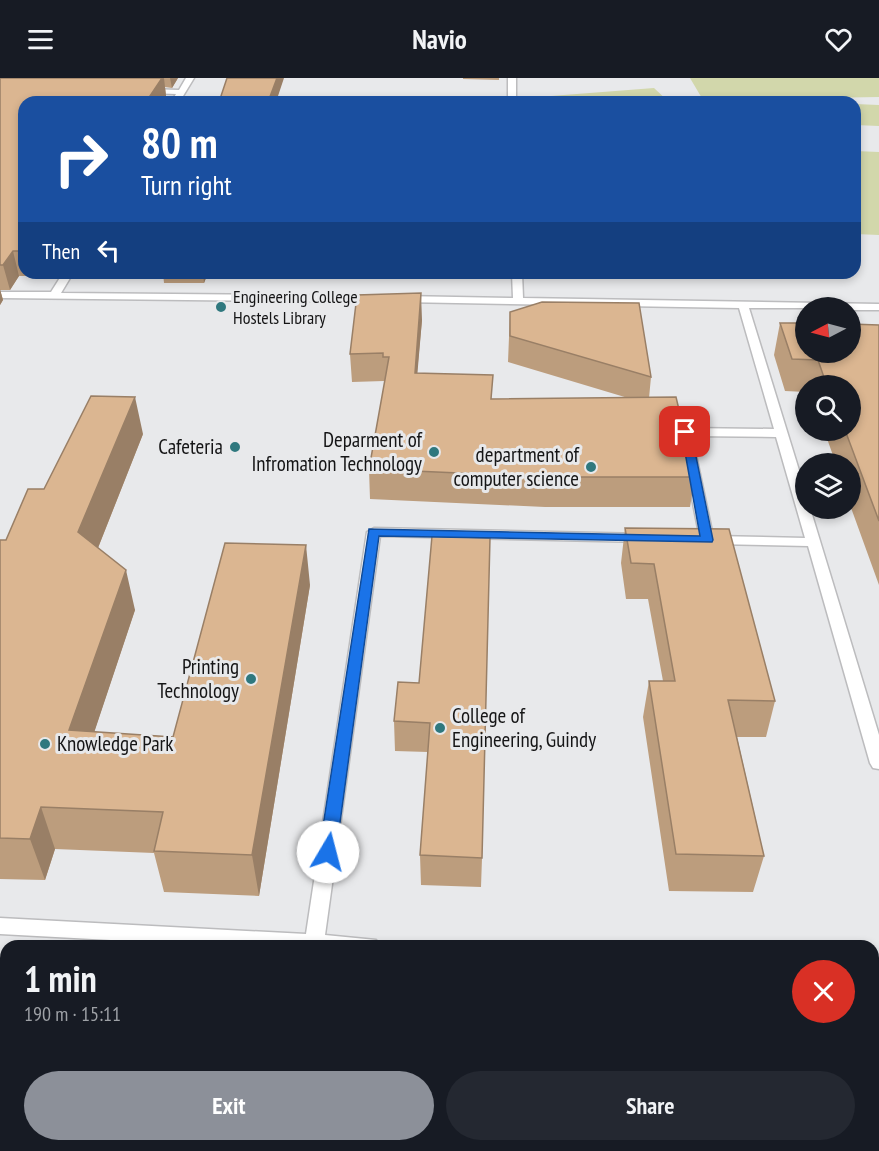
<!DOCTYPE html>
<html lang="en">
<head>
<meta charset="utf-8">
<style>
  :root { --surface:#171b24; --page:#242831; --text:#f1f3f6; --muted:#9ea1a6; --accent:#8c9099 }
  body { margin:0; font-family:"PT Sans Narrow",sans-serif; background:var(--page); color:var(--text); height:100vh; display:flex; flex-direction:column; font-size:22px; white-space:nowrap }
  * { box-sizing:border-box; margin:0 }
  p { font-size:20px; color:var(--muted) }
  .icon { flex:none; width:33px; height:33px; fill:none; stroke:currentColor; stroke-width:2; stroke-linecap:round; stroke-linejoin:round }
  .map { position:relative; flex:1; overflow:hidden }
  .drawer { position:absolute; left:0px; top:862px; width:879px; height:212px; display:flex; flex-direction:column; background:var(--surface); border-radius:18px 18px 0 0; box-shadow:0 3px 9px #0003 }
  .drawer>* { flex:none }
  .guide { position:absolute; left:18px; top:18px; width:843px; height:183px; border-radius:18px; box-shadow:0 3px 9px #0003; background:#1a4fa0; color:#fff; overflow:hidden }
  .needle { width:39px; rotate:264deg }
  .tools { position:absolute; left:795px; top:219px; display:grid; gap:12px }
  .tools a { display:grid; place-items:center; width:66px; height:66px; border-radius:50%; background:var(--surface); box-shadow:0 3px 9px #0003; font-size:30px }
  .pin { position:absolute; display:grid; place-items:center; width:51px; height:51px; color:#fff; margin:-26px; border-radius:12px; box-shadow:0 3px 9px #0006 }
  .me { position:absolute; width:66px; margin:-33px; rotate:8deg; stroke-linejoin:round; filter:drop-shadow(0 0 4px #0008) }
  .turn { display:flex; align-items:center; gap:21px; height:126px; padding:0 24px; font-size:27px }
  .turn .icon { width:78px; height:78px; stroke-width:2.5 }
  .turn b { display:block; font-size:42px; line-height:51px }
  .then { display:flex; align-items:center; height:57px; padding:0 24px; background:#0003; gap:12px; font-size:22px }
  .round { display:grid; place-items:center; flex:none; width:63px; height:63px; border-radius:32px; background:var(--page) }
  .head { display:flex; align-items:center; justify-content:space-between; height:102px; padding:0 24px }
  h1 { font-size:36px; font-weight:800; line-height:45px }
  .cta { display:flex; gap:12px; margin-top:auto; padding:12px 24px }
  .cta a { flex:1; height:69px; border-radius:36px; background:var(--accent); color:#fff; font-size:24px; font-weight:800; line-height:69px; text-align:center }
  .cta a+a { background:var(--page); color:var(--text) }
  header { display:flex; justify-content:space-between; align-items:center; height:78px; padding:0 24px; background:var(--surface); font-size:27px; font-weight:800 }
  .map>svg:first-child { display:block }
</style>
</head>
<body>
<header><svg class="icon" aria-label="menu" viewBox="0 0 24 24"><path d="M4 6h16M4 12h16M4 18h16"/></svg>Navio<svg class="icon" aria-label="heart" viewBox="0 0 24 24"><path d="M12 20l-8-8c-3-5 5-10 8-4 3-6 11-1 8 4z"/></svg></header>
<div class="map">
<svg width="879" height="1073" viewBox="0 0 879 1073">
  <rect width="100%" height="100%" fill="#e8e9eb"/>
  <path fill="#d2d7ab" d="M690,0h189v19l-176,3z
    M654,10l15,14h-113l-5,-6z
    M855,26l24,1v21l-24,-1z
    M855,73l24,1v83l-24,-1z"/>
  <g fill="none" stroke-linecap="round" stroke-linejoin="round">
    <defs>
      <path id="service" d="M186,0h8l-14,23 -7,-2 3,-5 -29,-1 -4,-2 4,-2 32,1z
        M508,0h8v24h-8z
        M63,195h10l-12,20 314,3 5,3 -5,3 -375,-4v-6h51z
        M512,195h10l1,25 356,6v6h-29v-2h-101l57,185v15h4l69,227v34l-6,-1 -3,-5 -62,-217 -94,-2 -12,-2 -2,-3 -21,-107 6,-4 89,1 -35,-121 -337,-6 -5,-3 5,-3 111,2zM692,358l84,1 29,101 -92,-2z
        M374,450l271,6 7,4 -7,4 -265,-6 -55,399 51,5 3,6h-157l-222,-12v-16l306,16 61,-402z
        M873,888h6v18h-6z
        M221,1068h22l-1,5h-22z
        M572,1068h22v5h-22z"/>
    </defs>
    <use href="#service" stroke="#bcbcbe" stroke-width="3"/>
    <use href="#service" fill="#fff" fill-rule="evenodd"/>
  </g>
  <path fill="#bc9d7d" d="M0,0h178l-6,10 -7,-1 1,9 -142,6v171h17l-2,3h-20l-9,14h-10l3,10 -3,5z
    M463,0h36v2l-36,-1z
    M163,195h45l-4,10h-40z
    M280,195h92v2h-92z
    M510,234l141,65 -2,21 46,79 -5,30h-145l-175,-8 -1,-30 15,-83v-5l-32,1 -2,-28 72,-34 -5,53 75,26 136,-1 -120,-36z
    M780,245l99,2v260l-29,-80v-41h-14l-12,-34h26v-44h-44v6l-21,-1 -11,-36z
    M143,356l-45,114 37,62 -41,122 79,5 137,-152 -51,311 -95,-4 -10,-39 -99,-4 -10,31 -45,-1v-339h6l38,-51z
    M625,450l150,173 -9,36h-29l27,119 -11,36 -84,-1 -26,-174 6,-36h14l-15,-82h-22l-5,-36z
    M419,605l63,175 -1,29 -60,-2 -1,-30 8,-103 -33,-1 -1,-30z
    M0,924l6,1v85h-6z"/>
  <path fill="#997f66" d="M162,0h2l2,18 -4,6h-16z
    M170,0h8l-6,10z
    M277,0h7l-8,24h-8z
    M13,173l6,25 -9,14 -7,-25z
    M203,195h5l-4,10z
    M0,211l3,11 -3,5z
    M421,215l1,27 -7,81v-28z
    M135,319l8,37 -55,139 -10,-41z
    M306,467l4,40 -51,311 -7,-41z
    M126,492l9,40 -54,162 -12,-42z
    M41,729l14,42 -10,31 -15,-41z
    M99,1068h16l-1,5h-17z"/>
  <path fill="#dbb691" stroke="#997f66" stroke-width="1.5" d="M0,0h162l-16,24h-122v149h-11l-10,14h-3z
    M227,0h50l-9,24h-49z
    M421,215l-6,80 78,2 -2,24 185,-2 19,80h-148l-178,-8 20,-112h-6v-4l-33,1 7,-59z
    M542,224l97,1 12,74 -141,-41v-24z
    M780,245h26v29h44v-28l29,1v196l-34,-91h5v-44h-23l-9,-26 -26,-1z
    M91,318l44,1 -57,135 48,38 -57,160 104,7 52,-194 81,2 -54,310 -98,-4 9,-39 -122,-5 -11,32 -30,-1v-298h6l22,-51h16z
    M625,450l104,1 46,172 -47,-1 36,156 -88,-2 -27,-173h26l-21,-117 -23,-1z
    M432,458l58,2 -8,320 -62,-3 10,-132 -36,-2 4,-39 21,1z
    M0,924l6,1v56h-6z
    M25,1068h74l-2,5h-74z
    M444,1068h87v5h-87z"/>
  <path fill="#1a73e8" stroke="#114b97" stroke-width="1.5" d="M681,352l10,2 22,108 -1,2 -333,-6 -43,316 -2,5h-12l-3,-5 50,-323 331,7z"/>
  <g fill="#2f787e" stroke="#e8e9eb" stroke-width="2">
    <circle cx="221" cy="229" r="6"/>
    <circle cx="235" cy="369" r="6"/>
    <circle cx="434" cy="374" r="6"/>
    <circle cx="591" cy="389" r="6"/>
    <circle cx="251" cy="601" r="6"/>
    <circle cx="440" cy="650" r="6"/>
    <circle cx="45" cy="666" r="6"/>
  </g>
  <g text-anchor="middle" stroke-width="6" stroke-linejoin="round" paint-order="stroke">
    <g font-size="18" fill="#151516" stroke="#e8e9eb" text-anchor="start">
      <text x="233" y="225">Engineering College<tspan x="233" dy="21">Hostels Library</tspan></text>
    </g>
    <g font-size="21" fill="#151516" stroke="#e8e9eb" text-anchor="end">
      <text x="422" y="369">Deparment of<tspan x="422" dy="24">Infromation Technology</tspan></text>
      <text x="223" y="376">Cafeteria</text>
      <text x="579" y="384">department of<tspan x="579" dy="24">computer science</tspan></text>
      <text x="239" y="596">Printing<tspan x="239" dy="24">Technology</tspan></text>
      <text x="452" y="645" text-anchor="start">College of<tspan x="452" dy="24">Engineering, Guindy</tspan></text>
      <text x="57" y="673" text-anchor="start">Knowledge Park</text>
    </g>
  </g>
</svg>
<div class="tools">
<a><svg class="needle" viewBox="-14 -14 28 28"><path d="M0-13l5 13h-10z" fill="#e53935"/><path d="M0 13l5-13h-10z" fill="#9ea1a6"/></svg></a>
<a><svg class="icon" aria-label="search" viewBox="0 0 24 24"><circle cx="10" cy="10" r="6"/><path d="M15 15l6 6"/></svg></a>
<a><svg class="icon" aria-label="layers" viewBox="0 0 24 24"><path d="M12 4l9 5-9 5-9-5zM3 14l9 5 9-5"/></svg></a>
</div>
<div class="pin" style="left:685px;top:354px;background:#d93025"><svg class="icon" aria-label="arrive" viewBox="0 0 24 24"><path d="M6 21V4h12l-3 4 3 4H6"/></svg></div>
<svg class="me" style="left:328px;top:774px" viewBox="-20 -20 40 40"><circle r="19" fill="#fff"/><path d="M0-13L10 11 0 6-10 11z" fill="#1a73e8"/></svg>
<div class="guide">
<div class="turn"><svg class="icon" aria-label="right" viewBox="0 0 24 24"><path d="M7 20v-9h11M14 6l5 5-5 5"/></svg><div><b>80 m</b>Turn right</div></div>
<div class="then">Then<svg class="icon" aria-label="left" viewBox="0 0 24 24"><path d="M17 20v-9H6M10 6l-5 5 5 5"/></svg></div>
</div>
<section class="drawer">
<div class="head"><div><h1>1 min</h1><p>190 m · 15:11</p></div><a class="round" style="background:#d93025;color:#fff"><svg class="icon" aria-label="close" viewBox="0 0 24 24"><path d="M6 6l12 12M18 6L6 18"/></svg></a></div>
<div class="cta"><a>Exit</a><a>Share</a></div>
</section>
</div>
</body>
</html>
